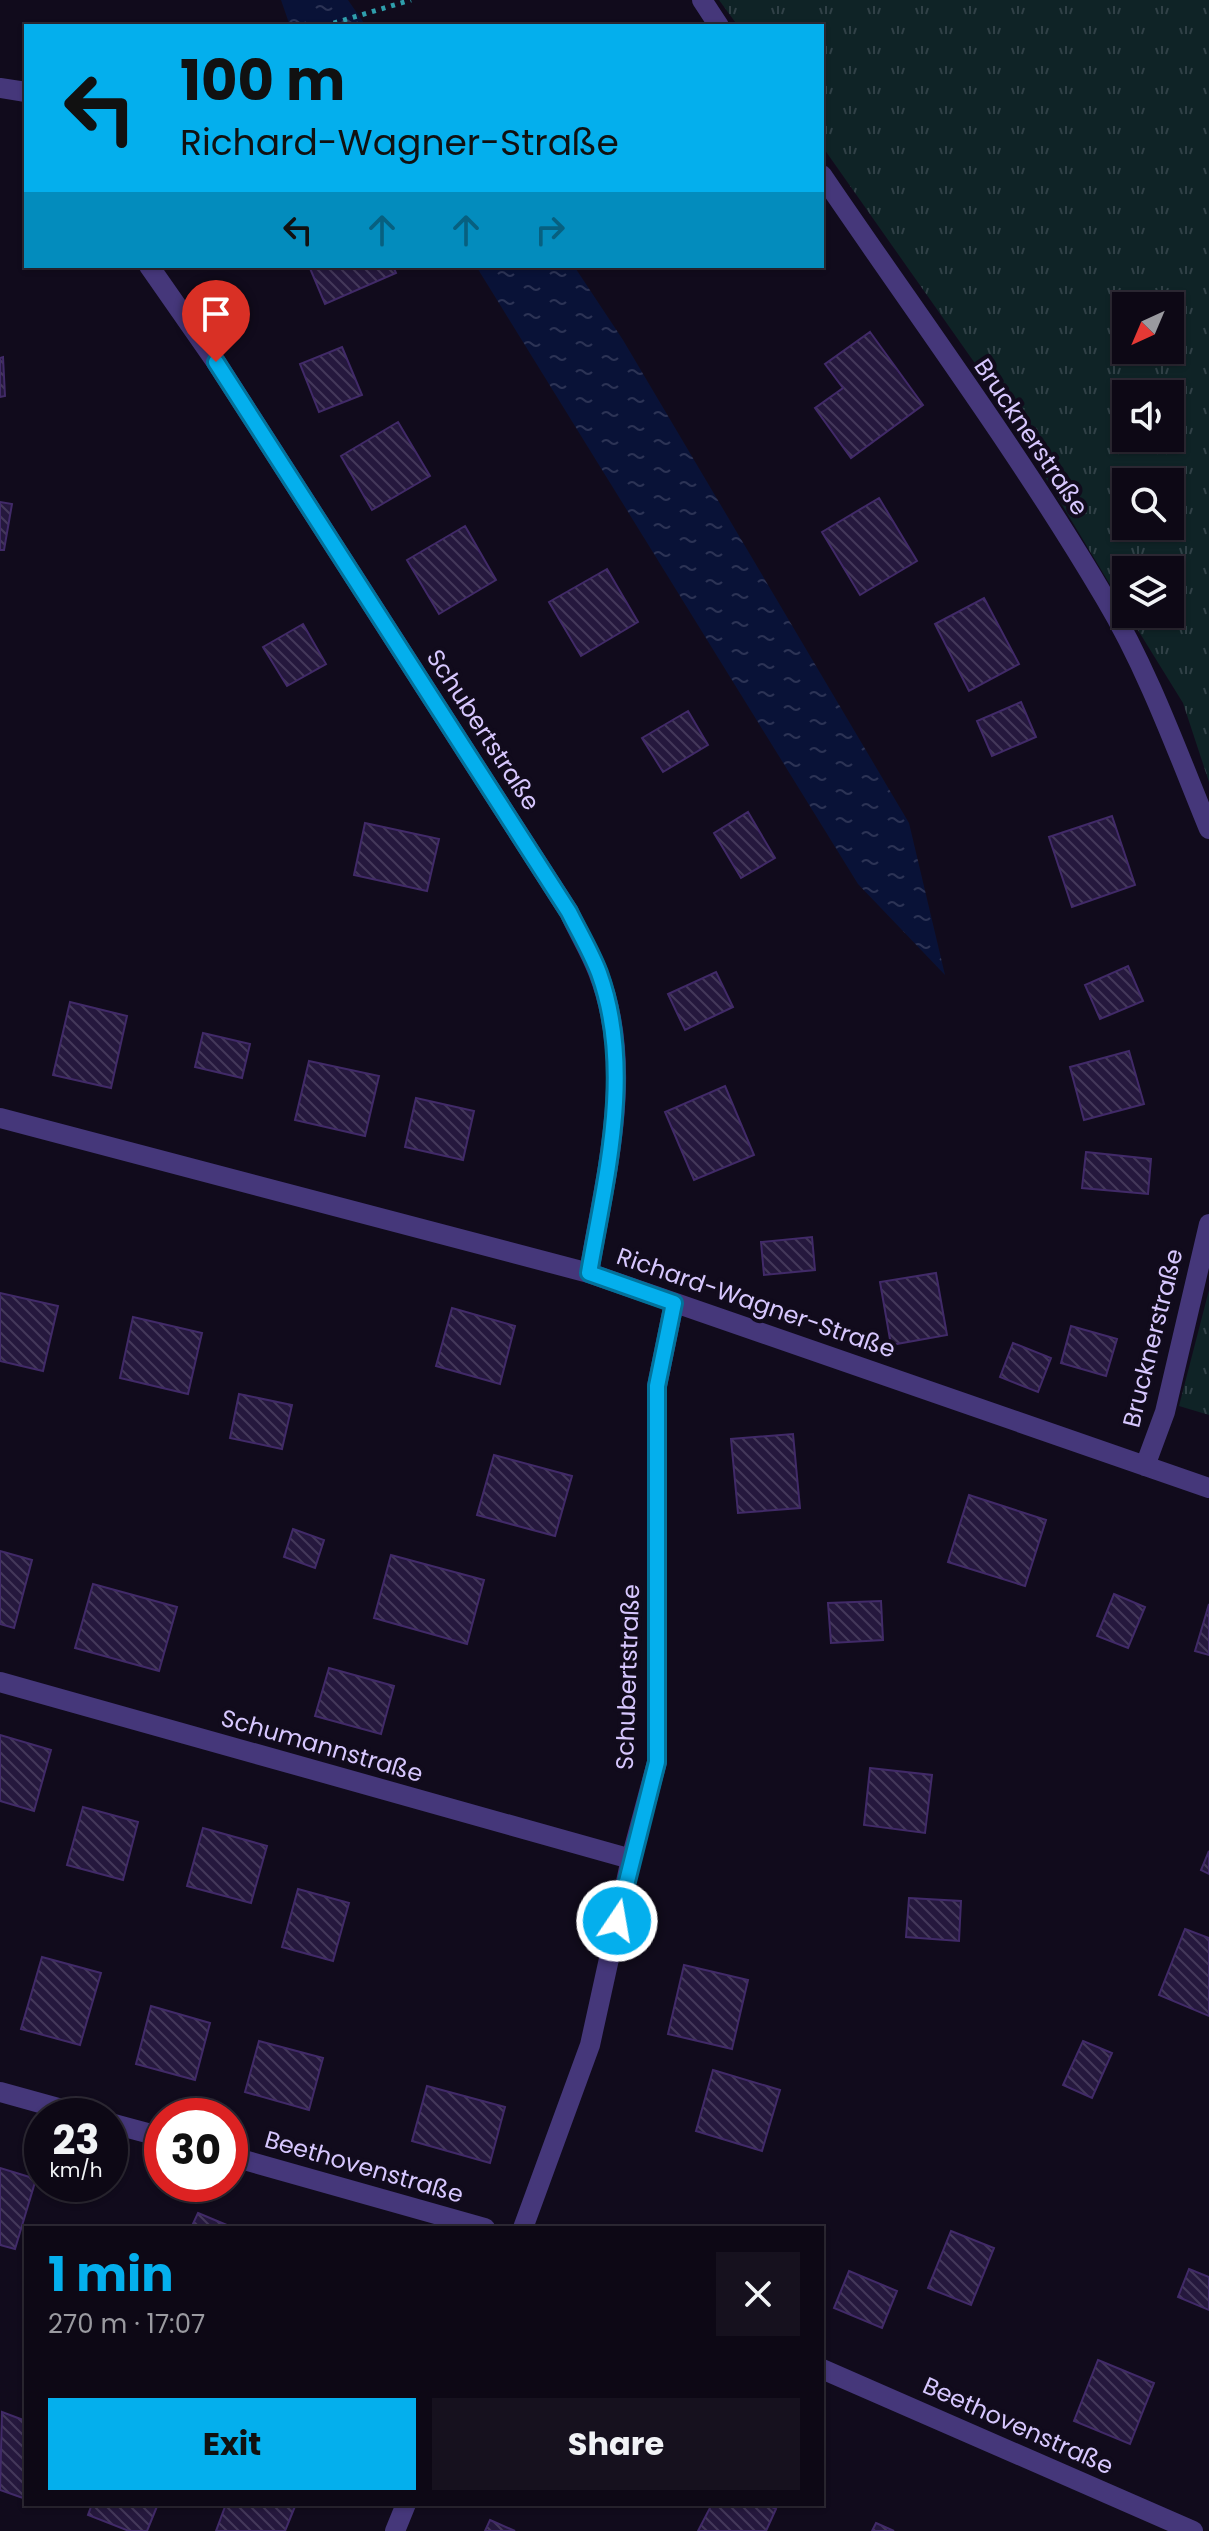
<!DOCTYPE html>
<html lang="en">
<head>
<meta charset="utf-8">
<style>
  :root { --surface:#0d0815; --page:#16111e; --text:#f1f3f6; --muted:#9a9aa0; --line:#2d2934; --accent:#04afed }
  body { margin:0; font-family:Poppins,sans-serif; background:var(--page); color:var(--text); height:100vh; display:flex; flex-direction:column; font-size:30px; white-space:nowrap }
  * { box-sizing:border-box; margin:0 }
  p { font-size:26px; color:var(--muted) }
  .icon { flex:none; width:44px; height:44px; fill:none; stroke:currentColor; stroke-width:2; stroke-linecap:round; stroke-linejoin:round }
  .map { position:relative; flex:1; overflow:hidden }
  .drawer { position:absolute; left:24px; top:2226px; width:800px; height:280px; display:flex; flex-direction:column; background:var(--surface); border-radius:0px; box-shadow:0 2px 6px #0004,0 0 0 2px var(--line) }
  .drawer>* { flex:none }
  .guide { position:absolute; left:24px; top:24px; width:800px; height:244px; border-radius:0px; box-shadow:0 2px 6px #0004,0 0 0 2px var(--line); background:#04afed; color:#111; overflow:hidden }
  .needle { width:52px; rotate:224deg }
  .controls { position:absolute; left:1112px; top:292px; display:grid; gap:16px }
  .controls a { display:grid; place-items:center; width:72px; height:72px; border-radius:0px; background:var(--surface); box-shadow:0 2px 6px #0004,0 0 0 2px var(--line); font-size:40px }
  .speed { position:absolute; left:24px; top:2098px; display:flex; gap:16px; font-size:40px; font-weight:700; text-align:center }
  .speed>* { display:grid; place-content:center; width:104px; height:104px; border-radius:50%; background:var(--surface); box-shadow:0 2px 6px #0004,0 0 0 2px var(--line); line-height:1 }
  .speed small { font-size:20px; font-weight:400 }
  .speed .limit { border:12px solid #d22; background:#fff; color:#111 }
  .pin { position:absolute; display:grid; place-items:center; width:68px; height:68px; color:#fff; margin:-82px -34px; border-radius:50% 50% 50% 0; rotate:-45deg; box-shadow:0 0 8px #0007 }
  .pin .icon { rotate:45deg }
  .me { position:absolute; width:88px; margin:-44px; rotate:12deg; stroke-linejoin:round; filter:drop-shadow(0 0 6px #0008) }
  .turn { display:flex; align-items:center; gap:28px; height:168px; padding:0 24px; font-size:36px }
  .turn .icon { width:104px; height:104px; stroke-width:2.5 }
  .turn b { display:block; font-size:56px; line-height:68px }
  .lanes { display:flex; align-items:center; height:76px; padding:0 24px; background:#0003; justify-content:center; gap:40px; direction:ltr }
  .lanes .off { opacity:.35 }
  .round { display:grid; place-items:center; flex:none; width:84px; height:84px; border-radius:0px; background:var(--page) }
  .summary { display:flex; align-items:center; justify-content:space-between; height:136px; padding:0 24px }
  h1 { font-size:48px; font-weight:700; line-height:60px; color:var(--accent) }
  .action { display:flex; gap:16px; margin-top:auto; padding:16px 24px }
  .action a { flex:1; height:92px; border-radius:0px; background:var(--accent); color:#111; font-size:32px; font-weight:700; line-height:92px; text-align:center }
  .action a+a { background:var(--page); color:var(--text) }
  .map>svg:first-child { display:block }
</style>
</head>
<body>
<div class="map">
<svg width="1209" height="2531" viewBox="0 0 1209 2531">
  <defs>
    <pattern id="grass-tufts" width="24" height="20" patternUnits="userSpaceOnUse" patternTransform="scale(2)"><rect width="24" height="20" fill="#0f2326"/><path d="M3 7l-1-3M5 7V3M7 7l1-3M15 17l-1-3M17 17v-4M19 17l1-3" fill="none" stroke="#314147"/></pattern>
    <pattern id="water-ripples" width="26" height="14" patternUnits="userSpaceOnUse" patternTransform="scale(2)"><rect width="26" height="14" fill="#091237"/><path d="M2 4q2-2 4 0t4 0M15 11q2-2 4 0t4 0" fill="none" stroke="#2c3355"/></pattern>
    <pattern id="building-back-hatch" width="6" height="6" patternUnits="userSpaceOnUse" patternTransform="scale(2)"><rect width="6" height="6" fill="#25183d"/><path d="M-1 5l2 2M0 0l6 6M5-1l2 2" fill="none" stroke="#44385a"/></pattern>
  </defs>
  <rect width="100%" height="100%" fill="#110b1c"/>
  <path fill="url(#grass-tufts)" fill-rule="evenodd" d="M719,0h490v782l-26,-79 -55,-89h42v-44h-44v41l-140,-232 -164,-233v-120h-84zM1126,306h44v44h-44zM1126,394h44v44h-44zM1126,482h44v44h-44z
    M1209,1290v125l-30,-9z"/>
  <path fill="url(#water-ripples)" d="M281,0h67l18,26h-76z
    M476,266h98l49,74 286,483 36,152 -87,-91z"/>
  <path fill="url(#building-back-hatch)" stroke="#412a68" stroke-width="2" d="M309,266h84l3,7 -71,31z
    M870,332l53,73 -72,53 -36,-50 28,-20 -18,-24z
    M342,347l20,48 -43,17 -19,-48z
    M3,357l2,39 -5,1v-39z
    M398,422l32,54 -58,34 -31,-54z
    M879,498l38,63 -57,34 -38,-63z
    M0,502l12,2 -8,46h-4z
    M465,526l31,54 -57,34 -32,-54z
    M607,569l31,53 -57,34 -32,-54z
    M984,598l35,66 -50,27 -34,-67z
    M303,624l23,40 -39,22 -24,-39z
    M1021,702l15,35 -44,19 -15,-35z
    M688,711l20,34 -45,27 -21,-34z
    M748,812l27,46 -34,20 -27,-45z
    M1112,816l23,69 -63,22 -23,-70z
    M365,823l74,16 -12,52 -73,-16z
    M1128,966l15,35 -43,18 -15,-34z
    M716,972l17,35 -48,23 -17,-36z
    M70,1002l57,14 -16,72 -58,-13z
    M203,1033l47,11 -8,34 -47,-11z
    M1129,1051l15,53 -60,16 -14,-53z
    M309,1061l70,15 -14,60 -70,-16z
    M725,1086l29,69 -60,25 -29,-68z
    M416,1098l58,13 -11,49 -58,-13z
    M1086,1152l65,7 -3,35 -66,-6z
    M812,1237l3,33 -51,5 -3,-33z
    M936,1273l11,62 -56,10 -11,-63z
    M0,1293l58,13 -15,65 -43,-10z
    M452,1308l63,18 -15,58 -64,-18z
    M133,1317l69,16 -14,61 -68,-16z
    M1071,1326l46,13 -11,37 -45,-13z
    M1013,1343l38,15 -13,34 -38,-15z
    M239,1394l53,11 -10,44 -52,-11z
    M793,1434l7,74 -62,5 -7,-74z
    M494,1455l78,21 -17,60 -78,-21z
    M969,1495l77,25 -21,66 -77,-24z
    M293,1529l31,11 -9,28 -31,-11z
    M0,1551l32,9 -18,68 -14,-4z
    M391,1555l93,25 -17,64 -93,-26z
    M93,1584l84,23 -18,64 -84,-23z
    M1114,1594l31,13 -17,41 -31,-12z
    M881,1601l2,39 -52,3 -3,-40z
    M1209,1604v51l-14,-4z
    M329,1668l65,18 -13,48 -66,-18z
    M0,1735l51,15 -17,61 -34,-10z
    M870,1768l62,7 -7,58 -61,-8z
    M83,1807l55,15 -15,58 -56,-15z
    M203,1828l64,18 -16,57 -64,-17z
    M1209,1851v23l-8,-4z
    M298,1889l51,14 -16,58 -51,-14z
    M909,1898l52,3 -2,40 -53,-4z
    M1185,1929l24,9v78l-50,-21z
    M42,1957l59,16 -21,72 -59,-16z
    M684,1965l64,15 -16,69 -64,-15z
    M151,2006l59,17 -15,57 -59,-16z
    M259,2041l64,17 -14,52 -64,-18z
    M1083,2041l29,12 -20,45 -29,-13z
    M713,2070l67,20 -18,61 -66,-20z
    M427,2086l78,21 -15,56 -78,-22z
    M0,2168l36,11 -21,70 -15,-4z
    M198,2213l36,15h-43z
    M951,2231l43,17 -23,57 -43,-17z
    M1189,2269l20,8v33l-31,-13z
    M849,2271l48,20 -15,37 -48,-20z
    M1098,2360l56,23 -24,61 -56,-23z
    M2,2412l24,9v78l-26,-9z
    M92,2504h66l-11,27h-18l-41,-16z
    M226,2504h70l-11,27h-69z
    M712,2504h54l10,5 -10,22h-68z
    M490,2520l25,11h-30z
    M876,2523l18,8h-22z"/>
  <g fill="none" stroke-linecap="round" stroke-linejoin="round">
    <path stroke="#2f9eab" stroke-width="5" stroke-dasharray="4 6" stroke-linecap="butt" d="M324,26l87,-26"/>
    <path stroke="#45377a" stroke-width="20" d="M702,0l17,26
      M0,88l26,4
      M822,175c95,140 197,277 283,423 43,72 72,153 104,231
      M149,266l67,96 353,550c9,20 21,39 29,60 38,97 7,203 -9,301
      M0,1118l589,155 620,215
      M1145,1466l20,-54 44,-188
      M0,1682l631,177
      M0,2092l87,24
      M110,2123l52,14
      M230,2156l255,72
      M523,2228l67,-183 41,-186 26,-97v-376l17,-83
      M822,2369l371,162
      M395,2531l11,-27"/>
  </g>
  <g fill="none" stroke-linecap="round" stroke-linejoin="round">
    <defs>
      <path id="route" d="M216,362l353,550c10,20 22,40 30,61 35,97 7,202 -10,300l85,30 -17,83v376l-40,159"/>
    </defs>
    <use href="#route" stroke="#03729a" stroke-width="20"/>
    <use href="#route" stroke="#04afed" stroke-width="14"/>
  </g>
  <g text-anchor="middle" stroke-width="8" stroke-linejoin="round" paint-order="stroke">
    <g font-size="24" fill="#d7c7fe" stroke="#110b1c">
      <text transform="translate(1031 437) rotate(56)" y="8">Brucknerstraße</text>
      <text transform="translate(483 730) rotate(57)" y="8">Schubertstraße</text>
      <text transform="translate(756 1303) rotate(19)" y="8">Richard-Wagner-Straße</text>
      <text transform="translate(1153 1338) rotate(-76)" y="8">Brucknerstraße</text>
      <text transform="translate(628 1677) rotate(-88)" y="8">Schubertstraße</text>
      <text transform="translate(322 1746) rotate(16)" y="8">Schumannstraße</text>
      <text transform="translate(364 2167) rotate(16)" y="8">Beethovenstraße</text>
      <text transform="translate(1018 2426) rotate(24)" y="8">Beethovenstraße</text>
    </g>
  </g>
</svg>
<div class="controls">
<a><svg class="needle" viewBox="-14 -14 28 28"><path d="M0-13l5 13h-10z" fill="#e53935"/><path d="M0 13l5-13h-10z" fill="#9a9aa0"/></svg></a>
<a><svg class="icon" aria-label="sound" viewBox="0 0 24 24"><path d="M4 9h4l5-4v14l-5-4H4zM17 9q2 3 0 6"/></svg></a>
<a><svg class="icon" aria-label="search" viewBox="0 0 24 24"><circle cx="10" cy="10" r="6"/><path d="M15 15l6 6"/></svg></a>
<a><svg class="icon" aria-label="layers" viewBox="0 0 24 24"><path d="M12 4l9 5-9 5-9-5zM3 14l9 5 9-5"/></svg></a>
</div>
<div class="speed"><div>23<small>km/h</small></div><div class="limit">30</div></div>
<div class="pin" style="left:216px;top:362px;background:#d93025"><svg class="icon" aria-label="arrive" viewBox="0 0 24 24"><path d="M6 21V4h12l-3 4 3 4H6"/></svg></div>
<svg class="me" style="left:617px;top:1921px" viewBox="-20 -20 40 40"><circle r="17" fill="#04afed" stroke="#fff" stroke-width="3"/><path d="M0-11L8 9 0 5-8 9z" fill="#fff"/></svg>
<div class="guide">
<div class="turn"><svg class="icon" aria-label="left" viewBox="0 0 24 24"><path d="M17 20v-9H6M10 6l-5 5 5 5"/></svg><div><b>100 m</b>Richard-Wagner-Straße</div></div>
<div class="lanes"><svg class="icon" aria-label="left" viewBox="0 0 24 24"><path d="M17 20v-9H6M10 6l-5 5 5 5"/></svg><svg class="icon off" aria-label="ahead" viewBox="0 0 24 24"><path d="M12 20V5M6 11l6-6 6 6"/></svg><svg class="icon off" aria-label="ahead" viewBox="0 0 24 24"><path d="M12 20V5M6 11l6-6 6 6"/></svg><svg class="icon off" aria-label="right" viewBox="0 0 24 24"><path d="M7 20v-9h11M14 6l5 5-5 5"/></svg></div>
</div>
<section class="drawer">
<div class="summary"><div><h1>1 min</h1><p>270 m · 17:07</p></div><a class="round"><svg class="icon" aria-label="close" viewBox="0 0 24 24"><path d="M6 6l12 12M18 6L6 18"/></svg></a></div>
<div class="action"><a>Exit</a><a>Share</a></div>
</section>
</div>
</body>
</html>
